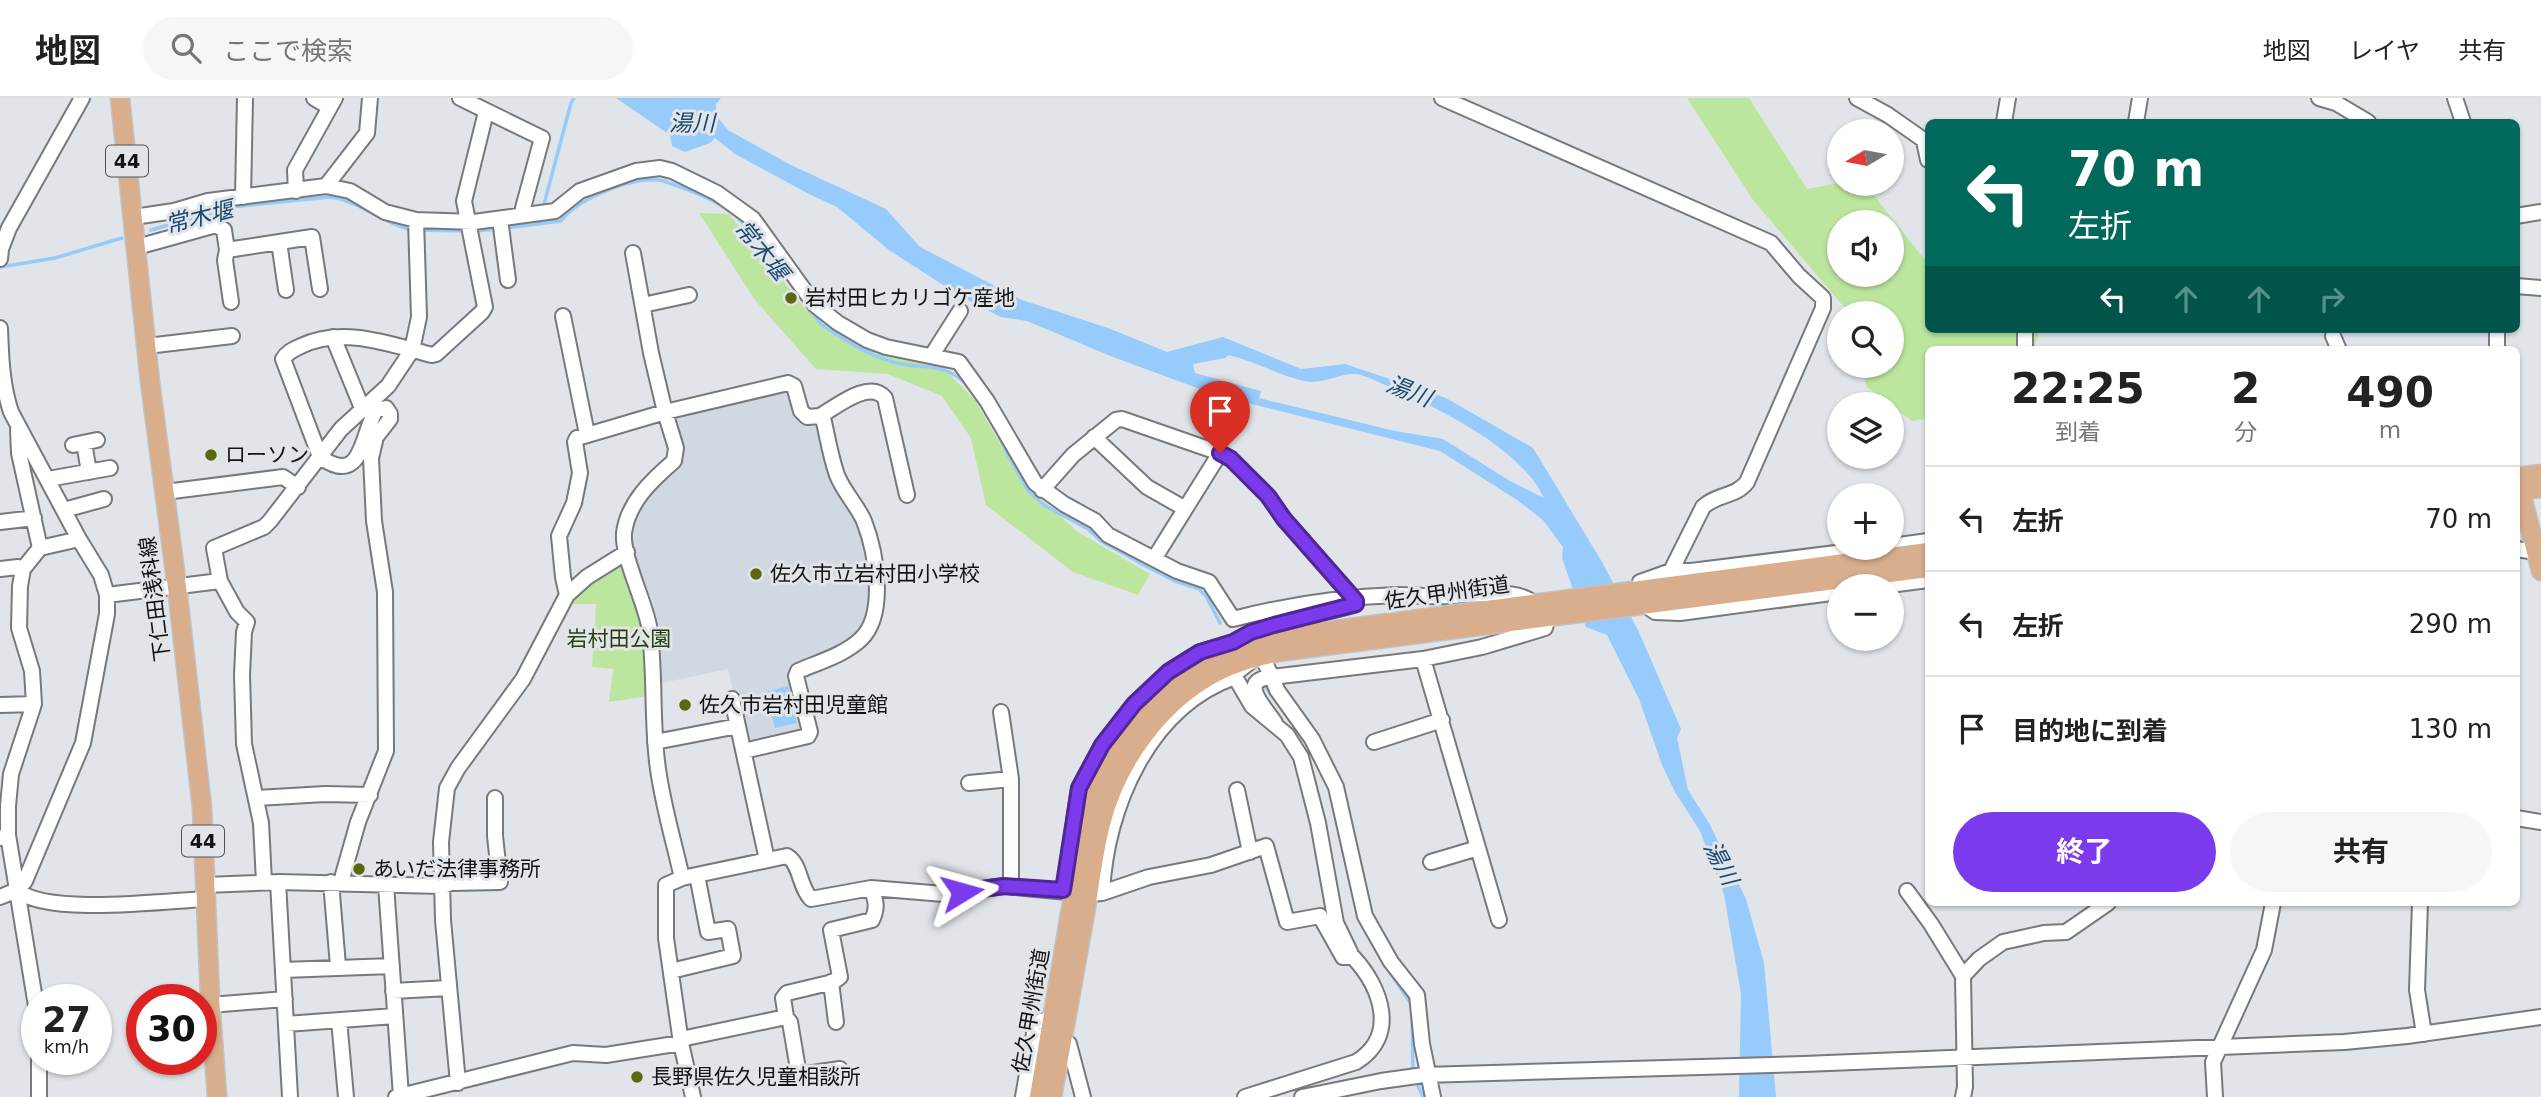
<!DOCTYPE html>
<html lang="ja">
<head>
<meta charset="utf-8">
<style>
  :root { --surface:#fff; --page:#f6f6f6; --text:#222; --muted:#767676; --line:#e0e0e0; --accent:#7c3aed }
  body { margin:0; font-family:"DejaVu Sans","Noto Sans JP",sans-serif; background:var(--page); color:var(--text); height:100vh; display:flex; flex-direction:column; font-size:26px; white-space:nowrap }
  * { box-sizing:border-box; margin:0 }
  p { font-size:23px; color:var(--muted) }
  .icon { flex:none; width:38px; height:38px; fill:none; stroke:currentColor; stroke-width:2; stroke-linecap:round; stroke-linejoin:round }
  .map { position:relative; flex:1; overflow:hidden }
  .panel { position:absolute; left:1925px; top:248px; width:595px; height:560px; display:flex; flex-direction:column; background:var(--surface); border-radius:10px; box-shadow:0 2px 5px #0004 }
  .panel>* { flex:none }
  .hud { position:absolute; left:1925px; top:21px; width:595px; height:214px; border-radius:10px; box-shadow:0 2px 5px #0004; background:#00695c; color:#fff; overflow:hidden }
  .needle { width:46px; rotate:260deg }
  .tools { position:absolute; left:1827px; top:21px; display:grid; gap:14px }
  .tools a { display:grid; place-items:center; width:77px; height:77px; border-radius:50%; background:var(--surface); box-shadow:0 2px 5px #0004; font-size:35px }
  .speed { position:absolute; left:21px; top:886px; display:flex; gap:14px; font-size:35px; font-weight:700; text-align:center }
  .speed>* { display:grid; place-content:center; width:91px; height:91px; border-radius:50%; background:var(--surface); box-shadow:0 2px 5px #0004; line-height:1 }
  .speed small { font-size:18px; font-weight:400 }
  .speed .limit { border:10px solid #d22; background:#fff; color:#111 }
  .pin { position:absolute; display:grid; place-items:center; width:60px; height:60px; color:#fff; margin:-72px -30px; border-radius:50% 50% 50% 0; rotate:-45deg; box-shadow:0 0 7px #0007 }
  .pin .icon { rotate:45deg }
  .me { position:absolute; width:77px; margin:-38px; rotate:82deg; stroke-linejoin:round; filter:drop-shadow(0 0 5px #0008) }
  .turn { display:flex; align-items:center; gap:24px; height:147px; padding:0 28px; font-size:32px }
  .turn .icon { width:91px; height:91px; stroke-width:2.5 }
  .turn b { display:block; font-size:49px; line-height:60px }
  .lanes { display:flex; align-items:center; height:66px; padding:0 28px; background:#0003; justify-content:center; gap:35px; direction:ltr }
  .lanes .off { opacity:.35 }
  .eta { display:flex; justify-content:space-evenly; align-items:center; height:119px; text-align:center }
  .eta b { font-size:42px; font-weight:700; line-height:49px }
  .action { display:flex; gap:14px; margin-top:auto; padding:14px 28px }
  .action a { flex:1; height:80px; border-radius:42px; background:var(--accent); color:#fff; font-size:28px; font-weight:700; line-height:80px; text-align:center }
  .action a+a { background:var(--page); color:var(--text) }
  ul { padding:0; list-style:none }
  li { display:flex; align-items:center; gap:21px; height:105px; padding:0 28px; border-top:2px solid var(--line) }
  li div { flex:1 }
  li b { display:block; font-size:26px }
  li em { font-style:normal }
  header { display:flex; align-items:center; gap:42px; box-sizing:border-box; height:98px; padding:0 35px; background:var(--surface); border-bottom:2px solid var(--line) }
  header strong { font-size:33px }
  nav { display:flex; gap:38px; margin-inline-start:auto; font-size:24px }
  .search { width:490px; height:63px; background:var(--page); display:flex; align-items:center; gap:18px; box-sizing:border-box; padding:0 24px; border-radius:38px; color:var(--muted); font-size:26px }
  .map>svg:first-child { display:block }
</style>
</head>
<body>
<header>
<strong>地図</strong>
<div class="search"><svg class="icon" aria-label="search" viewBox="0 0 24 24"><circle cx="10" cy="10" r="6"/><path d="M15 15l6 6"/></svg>ここで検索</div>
<nav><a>地図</a><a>レイヤ</a><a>共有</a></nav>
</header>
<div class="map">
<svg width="2541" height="999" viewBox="0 0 2541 999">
  <rect width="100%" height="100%" fill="#e1e4e8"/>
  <path fill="#d0d8e2" d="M784,292l13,27 5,4 14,3 3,3 47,116 8,49 -14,44 -68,34 14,61 -61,16 -17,-78 -71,15 -4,-83 -20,-45 -3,-23 6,-25 38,-42 -5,-51z"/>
  <path fill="#bce69e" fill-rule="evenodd" d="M1687,0h62l58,91 32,-6 26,1 63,80v65h151l-39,1 -7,20h-105v68l-16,3 -45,-34 -6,-21h31v-53h-45l-2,-5 -92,-108zM1839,124h53v53h-53z
    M699,115l30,1 74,92 27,27 38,20 68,8 39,39 47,82 56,50 72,42 -12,21 -65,-23 -87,-67 -15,-67 -29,-42 -54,-22 -72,-5 -61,-69z
    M620,466l2,2 20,60 5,70 -38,6 4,-33 -21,-2 4,-63h-31l17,-17z"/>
  <path fill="#97cbfb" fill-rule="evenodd" d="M616,0h105l-5,6v11l12,15 63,35 95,44 34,38 102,53 86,28 59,24 56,-15 78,32 44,-5 101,34 87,50 69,114 36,68 43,99 -4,9 11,52 21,33 37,76 18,64 12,134h-37l2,-103 -17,-100 -24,-63 -25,-39 -13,-27 -23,-66 -32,-64 -21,-8 -24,-69 1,-11 -20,-27 -26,-20 -77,-49 -224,-56 -103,-38 -86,-36 -26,-4 -41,-21 -71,-46 -52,-43 -28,-13 -74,-40 -20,-16 -5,5 -25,9 -13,-6 -2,-11zM1228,257c27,6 52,21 76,26 16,4 36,-8 52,-7 13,2 28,11 40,16 48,21 125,59 148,108l-34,-17 -67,-42 -48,-8 -136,-33 2,-7 -66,-18 -2,-9 32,-6z
    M788,588l9,37 -22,5 -9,-36z"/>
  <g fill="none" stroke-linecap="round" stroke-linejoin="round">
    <path stroke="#97cbfb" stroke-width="3.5" d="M543,110l28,-105 3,-5
      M506,130l55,-7c16,-23 76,-47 103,-40 24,9 53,18 73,36 32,30 57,72 84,107 21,15 46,30 72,38 28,9 49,-3 75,24
      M151,132l81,-23 97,-10c30,3 53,26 82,33
      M419,132l48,1
      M475,133l23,-2
      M0,169l55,-9 67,-20
      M995,330l14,29 20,35 15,13 44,24 13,12 41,23 33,17 24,8 7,7 14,27
      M1266,590l20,26
      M1389,873l23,34 1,67
      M1415,981l8,18"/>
    <defs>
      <path id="minor" d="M314,0l15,9
        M460,0l82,40 -19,70 1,7
        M1442,0l329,145 28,33 24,22v10l-76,174c-11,15 -31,12 -44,25l-32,64 -31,11 -1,8
        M1857,0l31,17 40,28
        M2319,0l17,5 32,19
        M2455,0l8,24
        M2004,24l4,-24
        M2136,24l4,-24
        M1924,43l4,19
        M326,88l41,-53 3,-35
        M296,93l-1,-21 40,-72
        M243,99l2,-99
        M2516,118l25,-4
        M134,119l40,-6 34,-10 118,-15 24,5 35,21 31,8 58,2 81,-11 25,-20 56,-20 24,-3 12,3 45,22 36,26 62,86 23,18 29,17 19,7 73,15 28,39 48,82 29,21 31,17 13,14 69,36 32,11 24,37c54,-14 108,-22 164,-24 18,0 35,2 53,1 22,-1 61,-7 79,4l1,5
        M500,121l8,61
        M279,144l7,48
        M137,149l79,-22 8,5 3,20 85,-13 8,52
        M227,152l-2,10 6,42
        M0,161l1,-10 8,-21 73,-130
        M2516,188l25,2
        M643,207l46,-10
        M563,218l24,118
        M0,230c1,29 2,57 11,84l68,127 22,36 6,20v19l-24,129 -58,138 -8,9 -17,7
        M2497,231v21
        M2333,238l6,14
        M333,239l29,71
        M147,248l85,-10
        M2025,252v-21
        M932,257l28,-44
        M820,318c16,-9 49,-37 65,-18l22,97
        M1094,339l53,50 37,21
        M84,345l5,29
        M73,347l24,-5
        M48,381l62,-11
        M1042,392l31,-35 43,-35 6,-1 98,34 11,6 37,37 16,23 72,82 -2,4 -80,20 -23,7 -18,10 -33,10 -32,20 -34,32 -32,41 -23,43 -15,102
        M165,394l118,-15 15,10
        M64,412l40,-11
        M0,424l34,-4
        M1892,448l36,-5
        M40,450l39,-9
        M2516,451l20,3
        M1154,461l66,-106
        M0,471l18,-2 5,2
        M1671,473h20l185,-23
        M220,483l17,31 10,10 -3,10 -2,43 2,69 17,79 3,59
        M1882,488l46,-6
        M107,497l113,-14 -6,-33 50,-21 6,-6 71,-92 47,-43 24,-36 7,-33 -3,-97
        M567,497l-4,-18 -4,-41 15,-33 6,-30 -5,-31 2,-4 88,-26 -14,-59 -18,-100
        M1645,507l10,7 25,1 159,-21
        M1250,564l-14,11 -1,4 17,29 35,29 14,22 17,66 18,100 14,29
        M1265,565l7,14 151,-18
        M732,601l35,161
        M0,607l34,-1
        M1001,614l10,67v108
        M1275,625c-8,-14 -40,-43 -3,-46l5,13 35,49 24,48 29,129 26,46 26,33 5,49 11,53
        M655,644l83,-16
        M1374,644l68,-22
        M969,685l42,-4
        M1237,692l13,62
        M257,700l68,-4 45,1
        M2516,720l25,4
        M8,737l29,177
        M0,740l8,-3v-29l3,-32 23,-70 -2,-33 -13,-43 1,-42 3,-17 17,-21 -21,-95 -1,-24
        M1431,764l47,-14
        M682,780l105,-22c14,8 12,31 24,43l60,-11 73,6 60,-8 84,8 14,-1 47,-16 62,-12 55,-19 21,76 33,-6 23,41h10c28,30 46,79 3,105l-111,35
        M278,784l12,215
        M331,784l7,84
        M341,784l17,-60 28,-71 -1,-159 -11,-71 -3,-63 5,-21 14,-18v-5l-4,-6 -10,2c-15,25 -13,77 -56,47l-37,-98c4,-7 10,-9 18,-13 42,-20 88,-2 131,9l4,-1 46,-42 3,-5 -21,-106 22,-89
        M205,787l73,-3 164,4 9,-3 49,-1 -5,-46v-38
        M386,787l15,211
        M17,792c29,26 148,11 188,9
        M1907,793l24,33 32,52 2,111 -2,10
        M1102,795c4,-86 47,-186 133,-216
        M2420,805l-3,87 7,44
        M1499,822l-76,-261 59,-12 63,-19 3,-11
        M283,872l109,-4
        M671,873l62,-15 -5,-27 -20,3 -11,-57
        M1963,878l16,-17 24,-17 41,-9 22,-1 42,-29
        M831,884l5,40
        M393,893l56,-3
        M210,907l75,-6
        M786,919l4,5 9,53 41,-6
        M339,922l7,77
        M286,926l109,-8
        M1062,944l7,2 14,53
        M458,985l-15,-163 -2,-78 6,-54 11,-20 65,-89 44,-84 20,-18 40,-25
        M39,999v-38
        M396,999l177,-44 33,2 75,-12 5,-5 100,-21 -3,-19 4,-5 46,-11 7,-5 -9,-47 41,-10c6,-12 4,-20 -1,-32
        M693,999l-12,-54 -15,-105v-53l16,-7c-8,-36 -19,-72 -24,-109 -7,-47 -2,-96 -9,-143 -5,-27 -27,-69 -25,-93 4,-31 28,-53 50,-72l2,-13 -11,-36 123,-29 6,3 7,25 6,6 13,-1 4,6c4,18 7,36 13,53 6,16 20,30 27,46 12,31 23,93 -3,118 -17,16 -42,23 -63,32l-2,5 14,56 -2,4 -64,15
        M1023,999l13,-75 16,-3
        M1302,999l79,-16 43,-6 380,-11 540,-22 63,-6 134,-19
        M2215,999l-2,-35 51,-112 9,-47"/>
      <path id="major" d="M120,0l30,284 27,205 25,221 8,190 7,99
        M2516,379l25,-3
        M2517,379l24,94
        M2516,393l25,-3
        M1039,999c10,-61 21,-122 31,-183 7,-37 11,-74 21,-110 19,-62 65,-118 124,-146 25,-13 54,-18 82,-23l631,-83
        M1052,999c11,-59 21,-119 32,-178 6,-32 9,-64 17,-95 15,-61 59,-123 116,-152 19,-10 40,-15 61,-20l650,-84"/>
    </defs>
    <use href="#minor" stroke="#77797d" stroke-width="18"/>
    <use href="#major" stroke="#c1c2c2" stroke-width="21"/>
    <use href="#minor" stroke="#fff" stroke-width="14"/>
    <use href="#major" stroke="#d8ae8c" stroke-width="18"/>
  </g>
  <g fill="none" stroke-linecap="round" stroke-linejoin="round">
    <defs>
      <path id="route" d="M962,794l42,-6 59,4 16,-102 23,-43 32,-41 34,-32 32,-20 33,-10 18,-10 23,-7 82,-21v-3l-72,-82 -16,-23 -37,-37 -11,-6"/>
    </defs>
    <use href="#route" stroke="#51269a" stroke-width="18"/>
    <use href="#route" stroke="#7c3aed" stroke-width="12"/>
  </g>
  <g fill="#5c680d" stroke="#e1e4e8" stroke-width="2.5">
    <circle cx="791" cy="200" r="7"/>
    <circle cx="211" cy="357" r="7"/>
    <circle cx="756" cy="476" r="7"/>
    <circle cx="685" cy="607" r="7"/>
    <circle cx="359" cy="771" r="7"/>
    <circle cx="637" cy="979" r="7"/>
  </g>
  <g text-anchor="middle" stroke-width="6" stroke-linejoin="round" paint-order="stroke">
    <g fill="#e1e4e8" stroke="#505254" stroke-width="2">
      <rect x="106" y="47.5" width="42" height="31" rx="5"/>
      <rect x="182" y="727.5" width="42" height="31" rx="5"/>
    </g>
    <g font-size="19" font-weight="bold" fill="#121314">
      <text x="127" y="70">44</text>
      <text x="203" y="750">44</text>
    </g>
    <g font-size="21" fill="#121314" stroke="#e1e4e8" text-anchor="start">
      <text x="805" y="207">岩村田ヒカリゴケ産地</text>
      <text x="225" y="364">ローソン</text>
      <text x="770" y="483">佐久市立岩村田小学校</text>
      <text x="699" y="614">佐久市岩村田児童館</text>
      <text x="373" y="778">あいだ法律事務所</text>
      <text x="651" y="986">長野県佐久児童相談所</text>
    </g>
    <g font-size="21" fill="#121314" stroke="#e1e4e8">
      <text transform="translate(1447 495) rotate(-8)" y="7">佐久甲州街道</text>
      <text transform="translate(155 501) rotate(-97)" y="7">下仁田浅科線</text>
      <text transform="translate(1031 913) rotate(-80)" y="7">佐久甲州街道</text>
    </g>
    <g font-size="21" fill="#26410e" stroke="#e1e4e8">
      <text x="619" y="548">岩村田公園</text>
    </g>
    <g font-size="23" font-style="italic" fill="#1a4a71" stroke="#e1e4e8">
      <text x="692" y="33">湯川</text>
      <text transform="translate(199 119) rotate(-14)" y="8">常木堰</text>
      <text transform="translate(762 152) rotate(51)" y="8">常木堰</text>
      <text transform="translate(1409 293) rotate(21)" y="8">湯川</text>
      <text transform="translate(1721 765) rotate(62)" y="8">湯川</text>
    </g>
  </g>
</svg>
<div class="tools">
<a><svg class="needle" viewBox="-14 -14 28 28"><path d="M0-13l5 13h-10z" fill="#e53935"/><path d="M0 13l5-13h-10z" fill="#767676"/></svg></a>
<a><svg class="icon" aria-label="sound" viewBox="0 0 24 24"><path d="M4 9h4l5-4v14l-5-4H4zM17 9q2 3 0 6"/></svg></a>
<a><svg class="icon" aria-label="search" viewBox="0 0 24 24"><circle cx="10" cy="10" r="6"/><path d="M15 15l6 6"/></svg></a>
<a><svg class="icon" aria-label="layers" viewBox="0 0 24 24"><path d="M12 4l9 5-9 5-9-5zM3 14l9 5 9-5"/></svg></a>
<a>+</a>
<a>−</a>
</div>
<div class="speed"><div>27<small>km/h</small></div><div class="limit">30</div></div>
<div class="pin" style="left:1220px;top:355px;background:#d93025"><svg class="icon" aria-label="arrive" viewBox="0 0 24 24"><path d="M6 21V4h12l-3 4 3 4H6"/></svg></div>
<svg class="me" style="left:962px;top:794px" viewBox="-20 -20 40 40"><path d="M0-17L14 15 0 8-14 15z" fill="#7c3aed" stroke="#fff" stroke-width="4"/></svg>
<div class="hud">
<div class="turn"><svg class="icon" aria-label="left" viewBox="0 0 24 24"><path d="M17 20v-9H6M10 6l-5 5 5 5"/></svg><div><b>70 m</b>左折</div></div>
<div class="lanes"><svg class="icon" aria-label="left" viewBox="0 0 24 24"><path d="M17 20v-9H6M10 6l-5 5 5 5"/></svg><svg class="icon off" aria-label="ahead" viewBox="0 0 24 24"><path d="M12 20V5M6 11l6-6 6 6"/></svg><svg class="icon off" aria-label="ahead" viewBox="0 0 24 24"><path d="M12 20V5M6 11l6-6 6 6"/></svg><svg class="icon off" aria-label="right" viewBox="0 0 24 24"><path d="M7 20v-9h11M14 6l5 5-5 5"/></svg></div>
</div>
<section class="panel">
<div class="eta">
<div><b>22:25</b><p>到着</p></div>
<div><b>2</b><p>分</p></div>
<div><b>490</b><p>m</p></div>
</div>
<ul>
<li><svg class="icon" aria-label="left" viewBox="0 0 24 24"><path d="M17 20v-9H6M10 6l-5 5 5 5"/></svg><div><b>左折</b></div><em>70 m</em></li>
<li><svg class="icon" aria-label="left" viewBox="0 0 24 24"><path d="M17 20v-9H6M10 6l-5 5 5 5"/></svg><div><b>左折</b></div><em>290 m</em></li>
<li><svg class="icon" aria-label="arrive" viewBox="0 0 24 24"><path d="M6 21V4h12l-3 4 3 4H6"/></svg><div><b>目的地に到着</b></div><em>130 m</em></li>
</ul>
<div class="action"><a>終了</a><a>共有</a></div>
</section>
</div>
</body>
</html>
